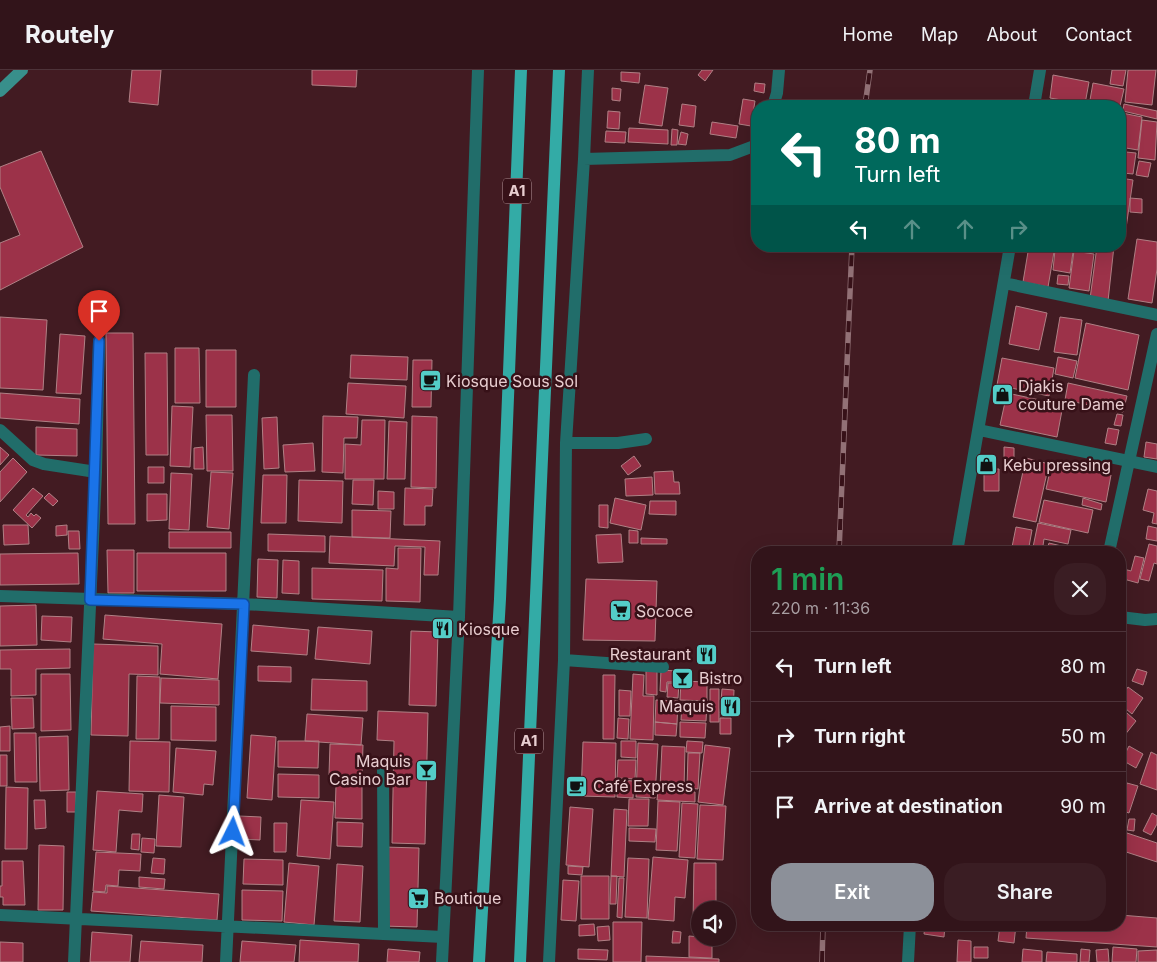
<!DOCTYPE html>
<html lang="en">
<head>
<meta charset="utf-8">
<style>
  :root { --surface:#32141a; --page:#3a1d23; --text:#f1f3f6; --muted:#a89ea2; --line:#4d3339; --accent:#8c9099 }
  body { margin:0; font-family:Inter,sans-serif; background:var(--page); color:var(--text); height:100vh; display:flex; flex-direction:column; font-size:19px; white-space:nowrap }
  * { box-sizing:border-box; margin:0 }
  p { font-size:16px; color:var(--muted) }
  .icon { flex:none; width:28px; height:28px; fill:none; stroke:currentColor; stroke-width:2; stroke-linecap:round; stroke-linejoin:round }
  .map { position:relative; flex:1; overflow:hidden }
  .drawer { position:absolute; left:751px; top:476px; width:375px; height:385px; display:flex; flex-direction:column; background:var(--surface); border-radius:20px; box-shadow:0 5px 20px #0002,0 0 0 1px var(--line) }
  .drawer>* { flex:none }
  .top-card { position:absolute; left:751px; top:30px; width:375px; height:152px; border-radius:20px; box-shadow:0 5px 20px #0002,0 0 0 1px var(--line); background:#00695c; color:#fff; overflow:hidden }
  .tools { position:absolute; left:691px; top:831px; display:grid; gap:10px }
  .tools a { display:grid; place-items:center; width:45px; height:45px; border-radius:50%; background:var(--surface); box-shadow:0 5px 20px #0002,0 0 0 1px var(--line); font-size:25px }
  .pin { position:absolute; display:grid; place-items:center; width:42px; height:42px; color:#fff; margin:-51px -21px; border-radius:50% 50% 50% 0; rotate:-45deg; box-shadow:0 0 5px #0007 }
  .pin .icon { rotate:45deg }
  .me { position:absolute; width:55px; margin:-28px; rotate:3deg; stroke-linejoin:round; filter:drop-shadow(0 0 4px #0008) }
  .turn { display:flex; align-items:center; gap:18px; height:105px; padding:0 20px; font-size:22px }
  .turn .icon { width:65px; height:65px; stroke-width:2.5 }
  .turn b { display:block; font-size:35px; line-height:42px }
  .lanes { display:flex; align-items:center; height:48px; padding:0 20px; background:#0003; justify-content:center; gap:25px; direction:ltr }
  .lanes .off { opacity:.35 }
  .round { display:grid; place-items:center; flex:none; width:52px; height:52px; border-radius:20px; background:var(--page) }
  .headline { display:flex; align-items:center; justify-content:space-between; height:85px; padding:0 20px }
  h1 { font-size:30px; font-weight:600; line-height:38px; color:#1e9e55 }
  .primary-button { display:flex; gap:10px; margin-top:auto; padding:10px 20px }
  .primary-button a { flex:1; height:58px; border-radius:20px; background:var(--accent); color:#fff; font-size:20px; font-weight:600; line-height:58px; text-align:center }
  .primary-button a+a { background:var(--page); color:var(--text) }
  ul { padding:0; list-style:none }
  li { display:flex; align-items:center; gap:15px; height:70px; padding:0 20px; border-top:1px solid var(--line) }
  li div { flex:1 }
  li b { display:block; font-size:19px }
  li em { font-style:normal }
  header { display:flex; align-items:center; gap:30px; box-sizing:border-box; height:70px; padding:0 25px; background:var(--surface); border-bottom:1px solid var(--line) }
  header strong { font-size:24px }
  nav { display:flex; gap:28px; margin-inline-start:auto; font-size:18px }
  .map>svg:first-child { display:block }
</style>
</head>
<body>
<header>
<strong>Routely</strong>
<nav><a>Home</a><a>Map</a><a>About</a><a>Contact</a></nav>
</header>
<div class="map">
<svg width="1157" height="892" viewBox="0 0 1157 892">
  <rect width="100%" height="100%" fill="#421b22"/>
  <path fill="#9c3249" stroke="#b08085" d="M132,0h29l-3,35 -29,-3z
    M312,0h45l-1,17 -44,-2z
    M702,0h11l-8,11 -7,-6z
    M1112,0h14l-3,16 -13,-2z
    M1128,0h28l-4,35 -27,-3z
    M621,2l19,1 -1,10 -18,-2z
    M1053,5l36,7 -4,22 -35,-6z
    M755,13l10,1 -1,9 -10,-2z
    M1093,13l31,6 -4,17 -30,-6z
    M645,15l23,3 -6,38 -23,-3z
    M612,18l9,1 -1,12 -8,-1z
    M743,29l12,2 -4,25 -12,-2z
    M682,34l14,2 -2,21 -15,-2z
    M1124,34l33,7v8l-34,-8z
    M608,41l12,1 -1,17 -12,-1z
    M1122,43l20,4 -4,33 -18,-3z
    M1142,50l15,2 -2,38 -17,-2z
    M712,52l26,4 -2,12 -26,-4z
    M629,58l39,2v14l-40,-2z
    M672,59l6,1 -1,15h-6z
    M606,61l20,1 -1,11 -20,-1z
    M681,62l7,2 -2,11 -8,-1z
    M41,81l42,96 -83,43v-47l20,-8 -20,-48v-20z
    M1126,82l10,1 -3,21 -10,-1z
    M1139,91l12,2 -3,14 -12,-2z
    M1120,108l13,2 -8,55 -5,-1z
    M1130,128l12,1v14l-12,-1z
    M1137,169l20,3v27l-5,34 -24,-4z
    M1029,176h26l-7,41 -25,-5z
    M1073,176h21v5l-21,-3z
    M1097,176h17l-6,55 -18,-2z
    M1055,180l18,2 -3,21 -17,-3z
    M1074,181l20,3 -5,37 -20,-3z
    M1058,205l11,1 -1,9 -11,-1z
    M1016,236l31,7 -8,37 -30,-6z
    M0,247l47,3 -4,70 -43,-2z
    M1060,247l22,3 -5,35 -23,-3z
    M1086,253l53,12 -11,55 -53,-12z
    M106,263h27l2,191h-27z
    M60,264l25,2 -4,58 -25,-1z
    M175,278h24l1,55h-25z
    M206,280h30v57h-30z
    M145,283h22l1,102h-22z
    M351,285l57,2 -1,23 -57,-2z
    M1058,287l19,4 -4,17 -18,-4z
    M1002,288l52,10 -5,28 -52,-11z
    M413,290h19l-1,47h-19z
    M348,313l58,3 -2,32 -58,-4z
    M1068,313l59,13 -4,16 -58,-12z
    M0,323l80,6 -1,25 -79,-6z
    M1007,323l56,12 -6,32 -57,-12z
    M172,336l21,1 -3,60 -20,-1z
    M1117,344l6,1 -2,11 -7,-1z
    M206,345h26l1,56h-26z
    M323,346l35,1 -1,21h-13l-1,35 -21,-1z
    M412,346l25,1 -1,71 -25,-1z
    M277,347l2,51 -15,1 -2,-51z
    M362,350h23l-1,59h-39v-35l16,1z
    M389,351l18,1 -2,57h-18z
    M36,357l41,2v27l-41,-1z
    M1108,358l11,2 -3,15 -11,-2z
    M1146,372l11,2v15l-13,-2z
    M313,373l2,28 -30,1 -2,-27z
    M0,377l9,8 -9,10z
    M203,377l1,22h-10v-21z
    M1004,377l10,1v12h-10z
    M634,386l7,10 -13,9 -7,-9z
    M13,388l14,14 -27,30v-30z
    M1026,388l23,6 -13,58 -23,-5z
    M1052,392l59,13 -5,27 -60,-13z
    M148,397h16v16h-16z
    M984,399h15v22h-15z
    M673,401l1,11h5l1,12h-25l-1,-22z
    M211,402l22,1 -4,56 -22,-2z
    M171,403l21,1 -3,56 -20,-1z
    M263,405h24l-1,48h-25z
    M652,407l1,18 -27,1 -1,-17z
    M299,410l44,1 -1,42 -44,-2z
    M353,410h21l-1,25 -21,-1z
    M33,418l10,8 -17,19 2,2 3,-4 3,3 2,-2 5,4 -9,10 -19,-18z
    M405,418l28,1 -1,17h-7v19h-21z
    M1148,419l9,2v33l-5,-1 2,-10 -11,-3z
    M378,421l16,1v17h-16z
    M49,423l9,8 -5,5 -9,-8z
    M147,424h20v26l-20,1z
    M615,428l31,7 -5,25 -31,-7z
    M1083,428l19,6 -1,6 -19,-5z
    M1044,430l49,10 -5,23 -49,-11z
    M650,431h26v14l-27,-1z
    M599,435h9v23l-9,-1z
    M352,440l39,1 -1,27 -38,-1z
    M1038,453l33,7 -3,14 -24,-5 -2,13h-10z
    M3,455h25l1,19 -25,1z
    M67,455v10l-11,1v-10z
    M1148,456l9,2v13l-11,-2z
    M1016,457l16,3 -4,22h-17z
    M629,460l9,1v12h-9z
    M68,461h11l1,18h-11z
    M169,462h62v16h-62z
    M268,464l57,2v16l-57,-1z
    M621,464l2,28 -25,1 -2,-28z
    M330,466l110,5 -2,34h-14l1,-28 -30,-1 -1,20 -65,-3z
    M641,468l26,1v5h-26z
    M1049,473l29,7 -1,2h-31z
    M1149,474l8,2v18l-3,-1 -5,18 -9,-2z
    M398,478h23l-1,54 -34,-1v-33l12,1z
    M107,480h27v43h-26z
    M78,483l1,31 -79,1v-31z
    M137,483h89v38h-89z
    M1135,486l9,2 -6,25 -18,-5v-10l11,3z
    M258,489l20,1 -1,38 -20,-1z
    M283,490l16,1v33l-17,-1z
    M312,498l71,2 -1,31 -70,-2z
    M586,509l71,2 -2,60 -72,-1z
    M36,535l1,40 -37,1v-40z
    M105,545l117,9 -4,55 -58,-5 2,-30 -59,-5z
    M42,546l30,1 -1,25 -30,-2z
    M253,555l56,5 -2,25 -56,-4z
    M318,557l54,4 -2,33 -55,-5z
    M411,561l27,1 -2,74 -27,-1z
    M93,574l65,2v29l-29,-1 -1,62 -37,-1z
    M70,579v19l-34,1v26l-25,1v-27h-11v-19z
    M258,596l33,1v15l-33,-1z
    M1137,599l10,3 -4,13 -11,-4z
    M661,600l16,1 -1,11h-9l-1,10 -6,-1z
    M646,601h11v24l-11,-1z
    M41,604h29l1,56 -30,1z
    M633,604l11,1 -1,21h11l-1,44 -23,-1z
    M603,605h12l-1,64h-11z
    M137,606l23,1 -1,62h-23z
    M161,608l58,2v25l-59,-2z
    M312,609l55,2v30l-56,-1z
    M681,611l26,1v19l-27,-1z
    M668,613h11l-1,15 -11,-1z
    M1128,617l15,11 -11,16 -6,-5 -6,9v-19z
    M710,619h9v33h-9z
    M722,619l12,1 -1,24 -13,-1z
    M619,620l12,1 -1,25h-11z
    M11,628h22l1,30 -22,1z
    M656,630l22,1 -1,23 -22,-2z
    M682,633h25l-1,18 -25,-1z
    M171,636l45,1v34l-45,-1z
    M378,641l50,2 -3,131 -33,-1 2,-102 -17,-1z
    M1127,643l9,8 -16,20v-19z
    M307,644l56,4 -2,27 -56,-4z
    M618,648l11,1 -1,20 -11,-1z
    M720,648h11v16h-11z
    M655,652l22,2 -1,12 -21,-1z
    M680,652l26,1 -1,15 -25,-1z
    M10,656v25h-10v-24z
    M14,663h22l1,49h-22z
    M251,665l25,2 -4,63 -25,-2z
    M68,666l1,54 -29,1 -1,-54z
    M130,671l40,1 -1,50 -40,-1z
    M278,671h41l-1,27 -40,-1z
    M621,671h15v17l-15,-1z
    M687,671l16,1 -1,11 -16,-1z
    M583,672l33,1 -1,54 -34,-1z
    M638,673l20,1 -3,54 -19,-1z
    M330,674l33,1 -1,31 -33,-1z
    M705,675l25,3 -7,57 -25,-3z
    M662,676l23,1 -1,43 -24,-2z
    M1129,676l14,8 -7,14 -14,-8z
    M176,678l40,3 -3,34 -9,-1 -1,11 -30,-3z
    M1151,682l6,3v35l-17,-6z
    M688,683h12l-2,36 -11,-1z
    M0,685h7v31h-7z
    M618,690h18l-1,19 -18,-1z
    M278,704l41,1v23l-41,-1z
    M617,710l17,1 -1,17 -16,-1z
    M1127,713l11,3 -9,27 -9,-3z
    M336,715l26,1v33l-27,-1z
    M6,717l22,1 -1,61h-22z
    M658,720l37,2v10l-38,-2z
    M97,721l46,3 -1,18 -23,-2 -3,42 -23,-2z
    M67,722h9v20h-9z
    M159,725l25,2 -3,50 -25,-1z
    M629,729h20l-1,27h-20z
    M34,730h11l1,28 -11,1z
    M301,730l33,2 -4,57 -33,-3z
    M658,731l22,1 -3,49 -21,-1z
    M682,733l16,1 -3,54 -16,-1z
    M700,735l26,1 -3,54 -26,-1z
    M570,737l23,2 -4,58 -23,-2z
    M614,739l13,1 -3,67 -13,-1z
    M1152,743l5,3v8l-6,11 -8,-4z
    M239,746l22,1 -1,23 -21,-1z
    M1129,749h6l-1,12 -7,-1z
    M337,752l26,1 -1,24 -25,-1z
    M274,753h13l-1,29h-12z
    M629,758l27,1 -1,13 -26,-1z
    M1121,761l36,12v19l-37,-12z
    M132,764h8l-1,16 -8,-1z
    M142,768l13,1 -1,14 -13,-1z
    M39,775l25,1 -1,64h-25z
    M384,777l35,1 -2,79 -35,-1z
    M96,782l45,2 -1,17 -21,-1 -1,16 -12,-1 -1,7 -12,-1z
    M653,787l35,3 -3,38 -10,-1 -1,24 -26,-2z
    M153,788l12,1 -1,15 -13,-1z
    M628,788l21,1 -2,59 -22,-1z
    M244,789l39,1v25l-40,-1z
    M2,791h21l2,44h-22v-8h-3v-11h2z
    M289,793l30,3 -5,59 -30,-3z
    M694,793h22v47h-16v14l-7,-1z
    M337,794l26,2 -3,56 -26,-1z
    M568,796l15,1 -1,8 -14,-1z
    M581,806h28v43h-28z
    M611,806h6l-1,28h-6z
    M139,807l26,2 -1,10 -25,-2z
    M619,808h5l-2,40 -5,-1z
    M563,810l16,1 -3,40 -15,-1z
    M107,816l112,8 -2,26 -126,-9 2,-19 14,1z
    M242,820l41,1 -1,30 -40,-1z
    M1120,845l37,3v29l-131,-9 1,-13h93z
    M613,852h29l-1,40h-28z
    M594,854l1,11 -16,1v-11z
    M925,855h31v2l-11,-1 -1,11 -20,-3z
    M1000,855h16l-2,18 -16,-2z
    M609,856l1,14 -12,1 -1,-14z
    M673,861l8,1 -1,11h-8z
    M92,862l40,3 -2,27h-40z
    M689,866l23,2v20l-23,-1z
    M300,870l59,4 -1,18h-59z
    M958,870l13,1v21h-14z
    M141,871l62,4 -1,17h-63z
    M242,871l54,4 -2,17h-54z
    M0,872l23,1v19h-23z
    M974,877h14v11h-14z
    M1113,877l24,2 -1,13h-24z
    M388,879l32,3 -1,10h-32z
    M578,879l30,1 -1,10 -29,-1z
    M1023,879l19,2v11h-20z
    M1081,879l9,1 -1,12h-9z
    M1108,879l1,13h-12l-1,-12z
    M1157,880v12h-19v-11z
    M1047,882l30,2v8h-31z
    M646,886l73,3v3h-73z"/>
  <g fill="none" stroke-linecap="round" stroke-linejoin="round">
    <path stroke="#216d6a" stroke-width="12" d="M773,36l4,-13 2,-23
      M1034,36l6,-36
      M584,89l146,-4 24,-9 4,-4
      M1004,213l153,32
      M0,360l33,30 11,4 52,8
      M979,360l178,37
      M566,373h52l28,-4
      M957,482l53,-306
      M1109,482l48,-218
      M0,526l244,8 215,13
      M1120,547l25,3 12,-1
      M564,590l99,7
      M383,699l1,165
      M0,845l443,22
      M74,892l22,-490 3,-131
      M226,892l28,-587
      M442,892l17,-345 19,-547
      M549,892l15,-302 2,-217 18,-284 4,-89
      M908,892l2,-37"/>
    <path stroke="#388f8b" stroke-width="12" d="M0,21l22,-21"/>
    <path stroke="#33aba6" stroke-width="12" d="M479,892l21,-363 21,-529
      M520,892l39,-892"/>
    <defs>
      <path id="rail" d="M865,36l5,-36
        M839,482l13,-306
        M822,892l1,-37"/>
    </defs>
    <use href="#rail" stroke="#927176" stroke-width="5.5"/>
    <use href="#rail" stroke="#371118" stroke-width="4" stroke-dasharray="11" stroke-linecap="butt"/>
  </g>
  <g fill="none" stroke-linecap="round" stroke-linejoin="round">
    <defs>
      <path id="route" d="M99,271l-9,259 154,4 -11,228"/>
    </defs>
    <use href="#route" stroke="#114b97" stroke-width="12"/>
    <use href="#route" stroke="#1a73e8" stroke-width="9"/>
  </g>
  <defs>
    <symbol id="cafe-square" viewBox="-11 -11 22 22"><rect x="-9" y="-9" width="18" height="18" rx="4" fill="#54cdc8" stroke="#371118"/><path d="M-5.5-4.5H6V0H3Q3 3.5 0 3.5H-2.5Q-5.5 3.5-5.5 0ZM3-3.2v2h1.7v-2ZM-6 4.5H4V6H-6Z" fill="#111"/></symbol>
    <symbol id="shop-square" viewBox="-11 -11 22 22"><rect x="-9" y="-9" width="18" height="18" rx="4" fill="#54cdc8" stroke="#371118"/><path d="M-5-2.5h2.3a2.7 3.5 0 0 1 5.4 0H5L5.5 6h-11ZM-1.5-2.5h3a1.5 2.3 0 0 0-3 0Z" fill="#111"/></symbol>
    <symbol id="supermarket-square" viewBox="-11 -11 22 22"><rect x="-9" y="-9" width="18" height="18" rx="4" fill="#54cdc8" stroke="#371118"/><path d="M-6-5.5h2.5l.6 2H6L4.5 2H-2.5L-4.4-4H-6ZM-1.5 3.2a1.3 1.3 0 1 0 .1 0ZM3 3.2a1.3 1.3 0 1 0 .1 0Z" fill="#111"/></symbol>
    <symbol id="restaurant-square" viewBox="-11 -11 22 22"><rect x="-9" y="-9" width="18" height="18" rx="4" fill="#54cdc8" stroke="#371118"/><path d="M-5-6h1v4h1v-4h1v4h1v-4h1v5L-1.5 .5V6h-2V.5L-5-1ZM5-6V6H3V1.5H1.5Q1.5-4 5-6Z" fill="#111"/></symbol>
    <symbol id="bar-square" viewBox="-11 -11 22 22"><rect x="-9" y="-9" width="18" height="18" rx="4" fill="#54cdc8" stroke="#371118"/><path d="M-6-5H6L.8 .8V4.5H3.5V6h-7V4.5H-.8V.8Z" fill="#111"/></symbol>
  </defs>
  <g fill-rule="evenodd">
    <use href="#cafe-square" x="418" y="298" width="25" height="25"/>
    <use href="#shop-square" x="990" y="312" width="25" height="25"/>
    <use href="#shop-square" x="974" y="382" width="25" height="25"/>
    <use href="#supermarket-square" x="608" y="528" width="25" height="25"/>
    <use href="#restaurant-square" x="430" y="546" width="25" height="25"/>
    <use href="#restaurant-square" x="694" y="572" width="25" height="25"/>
    <use href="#bar-square" x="670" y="596" width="25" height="25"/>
    <use href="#restaurant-square" x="718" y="624" width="25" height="25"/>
    <use href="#bar-square" x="414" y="688" width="25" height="25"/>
    <use href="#cafe-square" x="564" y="704" width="25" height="25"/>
    <use href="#supermarket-square" x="406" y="816" width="25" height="25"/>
  </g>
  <g text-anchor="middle" stroke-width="5" stroke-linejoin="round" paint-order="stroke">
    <g fill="#371118" stroke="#b39599" stroke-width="1">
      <rect x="503" y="108.5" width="28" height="25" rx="4"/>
      <rect x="515" y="658.5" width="28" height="25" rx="4"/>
    </g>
    <g font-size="15" font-weight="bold" fill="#e8cdd0">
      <text x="517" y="126">A1</text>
      <text x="529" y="676">A1</text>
    </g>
    <g font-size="16" fill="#e8cdd0" stroke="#371118" text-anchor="start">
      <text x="446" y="317">Kiosque Sous Sol</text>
      <text x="1018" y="322">Djakis<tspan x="1018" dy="18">couture Dame</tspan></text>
      <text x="1003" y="401">Kebu pressing</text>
      <text x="636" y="547">Sococe</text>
      <text x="458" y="565">Kiosque</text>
      <text x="691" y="590" text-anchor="end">Restaurant</text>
      <text x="699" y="614">Bistro</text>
      <text x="714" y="642" text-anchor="end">Maquis</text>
      <text x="411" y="697" text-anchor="end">Maquis<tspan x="411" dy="18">Casino Bar</tspan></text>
      <text x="593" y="722">Café Express</text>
      <text x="434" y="834">Boutique</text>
    </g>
  </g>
</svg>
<div class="tools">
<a><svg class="icon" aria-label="sound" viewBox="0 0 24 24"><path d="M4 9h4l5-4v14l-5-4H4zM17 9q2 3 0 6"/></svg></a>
</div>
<div class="pin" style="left:99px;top:271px;background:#d93025"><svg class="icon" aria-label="arrive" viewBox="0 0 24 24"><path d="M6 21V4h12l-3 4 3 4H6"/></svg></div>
<svg class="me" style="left:233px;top:762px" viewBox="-20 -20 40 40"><path d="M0-17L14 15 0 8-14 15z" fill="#1a73e8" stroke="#fff" stroke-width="4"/></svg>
<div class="top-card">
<div class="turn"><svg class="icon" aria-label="left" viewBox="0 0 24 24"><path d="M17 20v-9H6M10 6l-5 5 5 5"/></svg><div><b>80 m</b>Turn left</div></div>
<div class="lanes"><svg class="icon" aria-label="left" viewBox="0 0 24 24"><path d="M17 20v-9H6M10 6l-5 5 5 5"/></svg><svg class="icon off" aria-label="ahead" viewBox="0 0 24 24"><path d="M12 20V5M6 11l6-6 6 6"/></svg><svg class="icon off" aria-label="ahead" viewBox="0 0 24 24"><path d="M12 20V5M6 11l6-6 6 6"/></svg><svg class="icon off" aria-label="right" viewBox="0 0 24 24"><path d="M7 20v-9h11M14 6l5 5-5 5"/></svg></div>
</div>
<section class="drawer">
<div class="headline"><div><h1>1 min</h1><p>220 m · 11:36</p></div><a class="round"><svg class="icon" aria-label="close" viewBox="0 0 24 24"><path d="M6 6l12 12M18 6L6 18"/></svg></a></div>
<ul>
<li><svg class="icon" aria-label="left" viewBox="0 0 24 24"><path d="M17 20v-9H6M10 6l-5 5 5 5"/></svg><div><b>Turn left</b></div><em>80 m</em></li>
<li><svg class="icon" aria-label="right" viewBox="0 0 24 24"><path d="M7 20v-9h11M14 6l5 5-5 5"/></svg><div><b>Turn right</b></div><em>50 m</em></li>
<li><svg class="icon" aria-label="arrive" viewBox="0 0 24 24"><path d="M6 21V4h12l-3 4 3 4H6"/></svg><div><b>Arrive at destination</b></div><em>90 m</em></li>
</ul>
<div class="primary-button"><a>Exit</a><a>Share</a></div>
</section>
</div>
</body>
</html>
